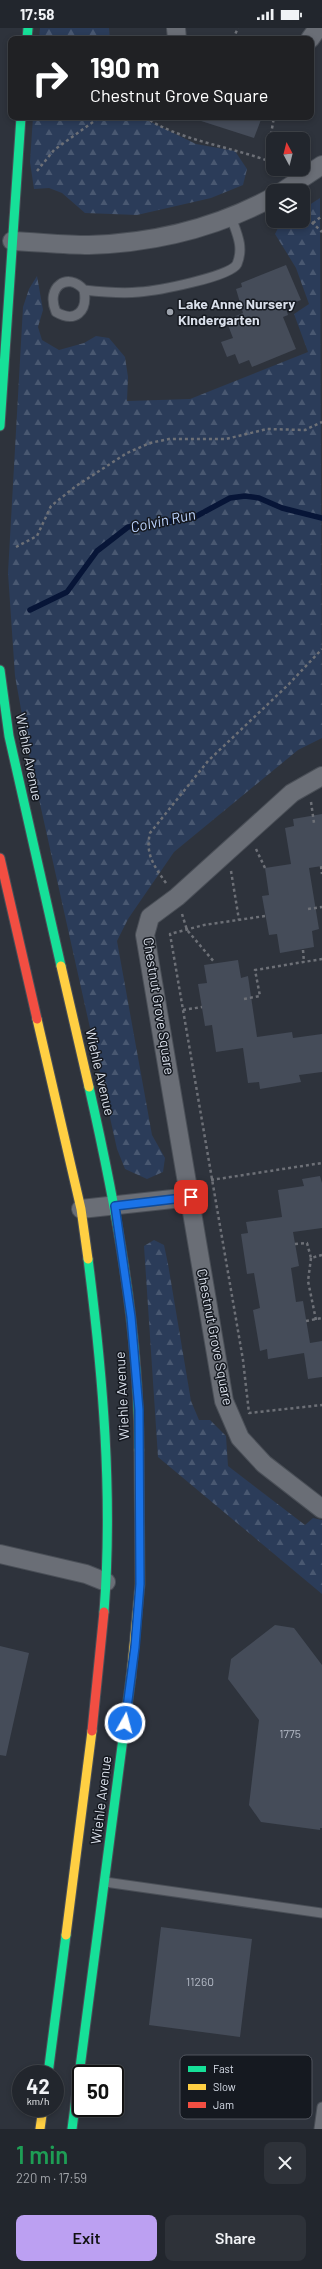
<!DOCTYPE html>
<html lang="en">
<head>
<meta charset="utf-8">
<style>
  :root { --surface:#22262d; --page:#2e3239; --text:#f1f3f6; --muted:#a2a5aa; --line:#3f4349; --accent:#bca0f2 }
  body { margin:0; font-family:Barlow,sans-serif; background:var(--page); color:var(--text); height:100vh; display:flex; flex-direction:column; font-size:15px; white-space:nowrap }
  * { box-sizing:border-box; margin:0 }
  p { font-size:13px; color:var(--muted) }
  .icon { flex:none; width:22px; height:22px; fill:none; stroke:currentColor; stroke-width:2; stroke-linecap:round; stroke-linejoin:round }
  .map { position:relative; height:2101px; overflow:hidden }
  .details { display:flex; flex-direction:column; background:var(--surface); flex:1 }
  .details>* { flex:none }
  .guide { position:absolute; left:8px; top:8px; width:306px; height:84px; border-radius:8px; box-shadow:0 2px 6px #0003,0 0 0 1px var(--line); background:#202124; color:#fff; overflow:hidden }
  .needle { width:26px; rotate:353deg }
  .tools { position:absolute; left:266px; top:104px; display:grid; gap:8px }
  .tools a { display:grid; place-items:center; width:44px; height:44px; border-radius:8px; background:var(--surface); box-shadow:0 2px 6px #0003,0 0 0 1px var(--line); font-size:20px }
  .speed { position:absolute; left:12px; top:2037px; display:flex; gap:8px; font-size:20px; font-weight:700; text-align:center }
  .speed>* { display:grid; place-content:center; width:52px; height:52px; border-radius:50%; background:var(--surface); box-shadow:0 2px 6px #0003,0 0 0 1px var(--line); line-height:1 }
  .speed small { font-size:10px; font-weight:400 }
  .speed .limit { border:2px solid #111; border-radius:6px; background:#fff; color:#111 }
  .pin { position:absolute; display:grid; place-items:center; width:34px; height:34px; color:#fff; margin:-17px; border-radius:8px; box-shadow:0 2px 6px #0006 }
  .me { position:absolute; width:44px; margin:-22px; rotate:7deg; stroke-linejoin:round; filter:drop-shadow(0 0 3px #0008) }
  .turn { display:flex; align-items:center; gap:14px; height:84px; padding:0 16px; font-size:18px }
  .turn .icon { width:52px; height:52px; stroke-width:2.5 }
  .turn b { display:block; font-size:28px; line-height:34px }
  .round { display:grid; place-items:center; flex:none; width:42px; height:42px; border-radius:8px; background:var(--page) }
  .overview { display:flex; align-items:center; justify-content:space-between; height:68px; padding:0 16px }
  h1 { font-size:24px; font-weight:600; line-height:30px; color:#1e9e55 }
  .button { display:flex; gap:8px; margin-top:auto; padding:8px 16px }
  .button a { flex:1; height:46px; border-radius:8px; background:var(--accent); color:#111; font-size:16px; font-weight:600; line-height:46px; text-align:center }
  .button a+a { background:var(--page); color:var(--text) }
  .status { display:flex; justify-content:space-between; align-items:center; height:28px; padding:0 20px; background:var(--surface); direction:ltr }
  .status svg { height:11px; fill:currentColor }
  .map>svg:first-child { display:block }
</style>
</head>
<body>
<div class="status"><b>17:58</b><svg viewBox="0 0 49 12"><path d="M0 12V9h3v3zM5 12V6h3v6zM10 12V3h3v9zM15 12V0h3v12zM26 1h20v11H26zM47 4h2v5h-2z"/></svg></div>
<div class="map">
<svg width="322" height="2101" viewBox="0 0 322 2101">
  <defs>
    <pattern id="forest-firs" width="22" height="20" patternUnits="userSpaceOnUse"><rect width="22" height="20" fill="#2b3c59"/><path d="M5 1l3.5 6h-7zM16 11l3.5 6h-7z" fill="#495871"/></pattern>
  </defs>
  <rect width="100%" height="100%" fill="#2e333c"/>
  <path fill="url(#forest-firs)" d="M40,0h69l1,11h-71z
    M33,89h108l55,27 39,7 12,18 -4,16 -32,13 -74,17 -52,-2 -23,-20 -13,-5 -15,1 -4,-27z
    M320,170l2,540 -24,12 -124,102 -46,67 -11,22 35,194 13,23 -2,14 -16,7 -22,-10 -8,-20 -87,-390 -15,-83 -7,-103 15,-266 6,-18 8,-13 6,34 -5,17 4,13 17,10 25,-7 12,-7 13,2 16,19 3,20 -1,24 63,-2 118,-47 -14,-38 15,-10 -13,-36 -21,-34 3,-6 7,-7h18v-12z
    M154,1212l10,5 4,19 23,137 8,19h11l16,16 2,30 77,59 8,-7 9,2v74l-164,-137 -14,-211z"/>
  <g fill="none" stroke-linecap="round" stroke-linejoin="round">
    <path stroke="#071537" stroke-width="5.5" d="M30,582l37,-18 30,-41 31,-24 65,-9 37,-20 15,-2 14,2 23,10 40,10"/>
  </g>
  <path fill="#454c59" d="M198,89h64l-8,21 -56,-18z
    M286,237l15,35 -16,6 3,9 -5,2 13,32 -44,18 -3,-7 -10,4 -4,-10 -8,3 -6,-15 12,-4 -7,-18 17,-7 -7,-24 6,-2 -1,-4z
    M322,786v52l-13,2 10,61 -7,2 2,16 -34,6 -3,-19 -8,1 -7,-39 7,-1 -4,-27 26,-4 -6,-36 9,-2 -1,-7z
    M238,932l3,18 7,-2 9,61 35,-5 1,6 29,-4v38l-23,3 2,7 -41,7 -1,-7 -11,1 -5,-35 -27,4 -4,-27 -7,1 -7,-42 9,-1 -3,-18z
    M320,1148l2,7v45l-29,4 6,34 -8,2 5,34 7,-1 7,42 12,-2v36l-14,2 -4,-26 -36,6 -1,-10 -7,2 -7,-41 7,-2 -6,-35 -7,1 -6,-40 7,-1 -2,-11 36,-5 -4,-27 26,-4 -2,-7z
    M275,1597l19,3 28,37v163h-2v2l-59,-8 -12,-17 10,-85 -31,-41 3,-20z
    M0,1618l29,7 -23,103 -6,-1z
    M161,1899l91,12 -12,98 -91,-12z"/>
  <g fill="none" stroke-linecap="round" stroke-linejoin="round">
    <defs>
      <path id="lane" d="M84,262c4,22 -9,33 -28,22 -11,-25 12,-41 28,-22 18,2 37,4 55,2 16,-1 92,-15 98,-28 7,-17 0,-30 -6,-47
        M105,1854l217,31
        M319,2101l3,-22"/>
      <path id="street" d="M176,0l1,11
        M310,11l8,-11
        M283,163l39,-26
        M12,213c26,1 51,4 77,4 64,-2 127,-17 184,-48
        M322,748l-30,17 -115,104 -27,20 -5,18 79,466 16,37 24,26 58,45
        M81,1181l110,-12
        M0,1526l86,20 20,8"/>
      <path id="fast" d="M27,11l1,-11
        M0,398l21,-309
        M0,642l9,66 52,230
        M89,1059c27,119 50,240 50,363
        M88,1231c15,117 25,236 16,353
        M48,2046l18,-139
        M72,2101l59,-452"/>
      <path id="slow" d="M61,938l28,121
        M37,991l44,190 7,50
        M131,1649l9,-93 -1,-134
        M66,1907l26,-204
        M40,2101l3,-21"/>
      <path id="jam" d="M0,830l37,161
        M92,1703l12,-119"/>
    </defs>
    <use href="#lane" stroke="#4a4f57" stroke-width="11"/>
    <use href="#street" stroke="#4a4f57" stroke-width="20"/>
    <use href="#fast" stroke="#4a4f57" stroke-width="11"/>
    <use href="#slow" stroke="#4a4f57" stroke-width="11"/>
    <use href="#jam" stroke="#4a4f57" stroke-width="11"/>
    <path stroke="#6d7077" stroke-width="2.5" stroke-dasharray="3 3" stroke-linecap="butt" d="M233,11l5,-11
      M145,89c32,23 88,30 126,45l-1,-22 4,-23
      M37,143l17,-21 46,-33
      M303,186l19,18
      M313,195l9,-7
      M16,519l21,-11 14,-30 25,-20 51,-33 23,-10 19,-4h57l41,-10 38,1 17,-8
      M311,774l3,21
      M256,821l9,19
      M321,838l1,8
      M231,843l8,49
      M166,855c-12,-17 -21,-29 -16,-50l58,-72 80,-76 34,-36
      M308,881l14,-2
      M182,886l5,16 28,33
      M265,888l-61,9 -34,9 73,426 6,53 73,-8
      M303,922l1,12
      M244,971l16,-3 -5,-26 67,-11
      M183,982l19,-3
      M211,1152l111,-17
      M295,1216l12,-1 4,15 11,-3
      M311,1230l-3,23 8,39
      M306,1293l16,-3"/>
    <use href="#lane" stroke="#6a6e76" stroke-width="9"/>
    <use href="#street" stroke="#6a6e76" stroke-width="18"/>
    <use href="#fast" stroke="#16e098" stroke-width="9"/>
    <use href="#slow" stroke="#ffcf43" stroke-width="9"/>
    <use href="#jam" stroke="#f24e42" stroke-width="9"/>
  </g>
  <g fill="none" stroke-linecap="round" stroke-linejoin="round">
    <defs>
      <path id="route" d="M125,1695l10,-76 5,-63 -1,-174 -8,-93 -16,-111 76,-9"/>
    </defs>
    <use href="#route" stroke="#114b97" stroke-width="10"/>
    <use href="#route" stroke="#1a73e8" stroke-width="7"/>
  </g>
  <circle fill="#9da3ad" stroke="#151920" stroke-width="1.5" cx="170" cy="284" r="4"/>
  <g text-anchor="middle" stroke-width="3" stroke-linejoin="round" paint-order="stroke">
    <g font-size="12" fill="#b4bac6">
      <text x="290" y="1710">1775</text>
      <text x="200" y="1958">11260</text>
    </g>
    <g font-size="14" font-weight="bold" fill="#d9dfea" stroke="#151920" text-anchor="start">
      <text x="178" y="281">Lake Anne Nursery<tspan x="178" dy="16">Kindergarten</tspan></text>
    </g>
    <g font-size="14" fill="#d9dfea" stroke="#151920">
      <text transform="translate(29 729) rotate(79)" y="5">Wiehle Avenue</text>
      <text transform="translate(159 978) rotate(81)" y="5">Chestnut Grove Square</text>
      <text transform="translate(100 1044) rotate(77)" y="5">Wiehle Avenue</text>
      <text transform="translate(215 1309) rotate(79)" y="5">Chestnut Grove Square</text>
      <text transform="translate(122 1368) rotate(-93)" y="5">Wiehle Avenue</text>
      <text transform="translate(101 1772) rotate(-83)" y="5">Wiehle Avenue</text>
    </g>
    <g font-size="15" font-style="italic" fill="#bcd3fd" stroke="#151920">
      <text transform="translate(163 493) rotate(-12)" y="5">Colvin Run</text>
    </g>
  </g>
  <rect x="180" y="2027" width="132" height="64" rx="6" fill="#151920" stroke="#50545d" stroke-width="1"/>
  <rect x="188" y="2038" width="18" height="6" fill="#16e098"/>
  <rect x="188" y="2056" width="18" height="6" fill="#ffcf43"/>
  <rect x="188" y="2074" width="18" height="6" fill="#f24e42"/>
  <g font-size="11" fill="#d9dfea">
    <text x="213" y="2045">Fast</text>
    <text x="213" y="2063">Slow</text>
    <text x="213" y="2081">Jam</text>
  </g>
</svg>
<div class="tools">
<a><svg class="needle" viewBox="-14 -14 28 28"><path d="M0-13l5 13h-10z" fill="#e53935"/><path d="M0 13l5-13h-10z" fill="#a2a5aa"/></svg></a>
<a><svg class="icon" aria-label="layers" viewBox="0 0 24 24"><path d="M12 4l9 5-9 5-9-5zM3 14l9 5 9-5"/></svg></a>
</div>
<div class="speed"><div>42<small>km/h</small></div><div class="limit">50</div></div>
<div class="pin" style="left:191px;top:1169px;background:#d93025"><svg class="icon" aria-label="arrive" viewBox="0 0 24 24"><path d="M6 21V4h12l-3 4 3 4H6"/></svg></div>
<svg class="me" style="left:125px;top:1695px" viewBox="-20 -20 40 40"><circle r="17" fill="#1a73e8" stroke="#fff" stroke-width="3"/><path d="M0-11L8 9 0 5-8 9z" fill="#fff"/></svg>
<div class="guide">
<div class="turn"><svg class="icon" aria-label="right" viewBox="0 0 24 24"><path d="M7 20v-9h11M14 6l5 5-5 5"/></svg><div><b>190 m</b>Chestnut Grove Square</div></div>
</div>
</div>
<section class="details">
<div class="overview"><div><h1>1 min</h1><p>220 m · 17:59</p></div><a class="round"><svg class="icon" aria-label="close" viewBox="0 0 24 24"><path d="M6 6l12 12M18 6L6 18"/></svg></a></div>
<div class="button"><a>Exit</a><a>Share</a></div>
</section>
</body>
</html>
